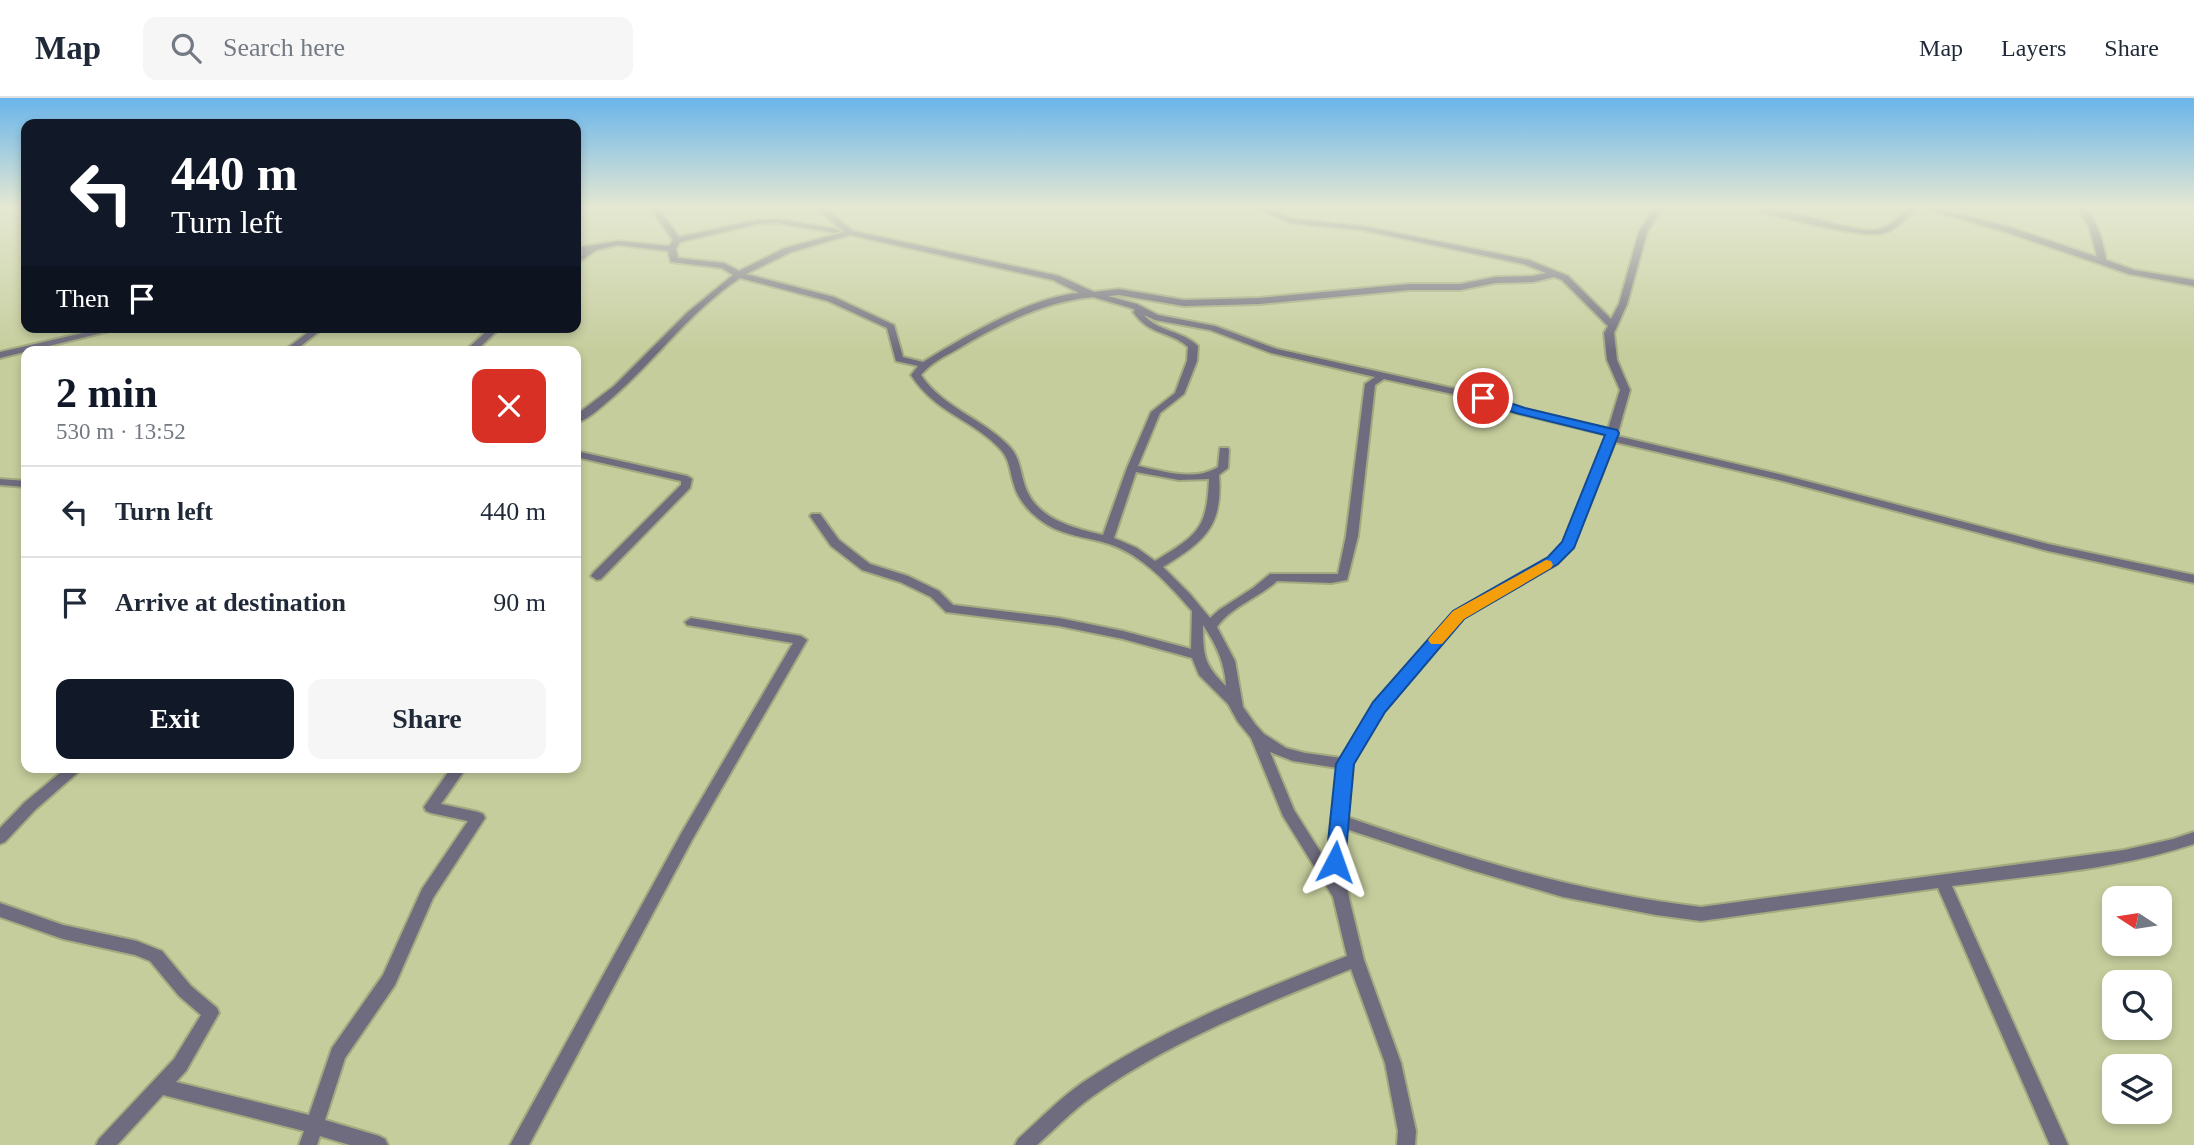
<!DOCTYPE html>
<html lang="en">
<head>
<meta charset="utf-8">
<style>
  :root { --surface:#fff; --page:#f6f6f7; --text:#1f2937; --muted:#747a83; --line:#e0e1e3; --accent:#111827 }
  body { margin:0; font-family:Georgia,serif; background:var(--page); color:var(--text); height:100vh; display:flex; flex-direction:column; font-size:26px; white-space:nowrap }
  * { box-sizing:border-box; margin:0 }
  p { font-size:23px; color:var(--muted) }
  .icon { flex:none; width:38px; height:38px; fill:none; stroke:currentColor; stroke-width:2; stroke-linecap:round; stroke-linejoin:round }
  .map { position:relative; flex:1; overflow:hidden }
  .panel { position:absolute; left:21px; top:248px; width:560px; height:427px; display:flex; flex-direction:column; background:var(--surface); border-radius:14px; box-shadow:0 4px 10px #0003 }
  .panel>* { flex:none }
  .guide { position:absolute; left:21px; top:21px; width:560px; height:214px; border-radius:14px; box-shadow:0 4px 10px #0003; background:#111827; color:#fff; overflow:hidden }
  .needle { width:46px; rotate:282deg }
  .buttons { position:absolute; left:2102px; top:788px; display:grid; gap:14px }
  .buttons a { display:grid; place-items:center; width:70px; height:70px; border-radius:14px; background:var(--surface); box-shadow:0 4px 10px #0003; font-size:35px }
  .pin { position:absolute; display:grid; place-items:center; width:60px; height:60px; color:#fff; margin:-30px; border:4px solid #fff; border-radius:50%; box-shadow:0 2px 7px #0007 }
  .me { position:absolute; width:77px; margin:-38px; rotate:4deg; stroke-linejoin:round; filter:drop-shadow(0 0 5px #0008) }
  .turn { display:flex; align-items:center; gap:24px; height:147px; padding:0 35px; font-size:32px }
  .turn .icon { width:91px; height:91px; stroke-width:2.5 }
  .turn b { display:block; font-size:49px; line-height:60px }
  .then { display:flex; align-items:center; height:66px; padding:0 35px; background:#0003; gap:14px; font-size:26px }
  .round { display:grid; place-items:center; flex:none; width:74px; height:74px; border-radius:14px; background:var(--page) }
  .summary { display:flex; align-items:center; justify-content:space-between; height:119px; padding:0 35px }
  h1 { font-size:42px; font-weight:700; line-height:52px; color:var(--accent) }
  .action { display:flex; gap:14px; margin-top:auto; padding:14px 35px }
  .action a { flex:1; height:80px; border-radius:14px; background:var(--accent); color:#fff; font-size:28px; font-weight:700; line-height:80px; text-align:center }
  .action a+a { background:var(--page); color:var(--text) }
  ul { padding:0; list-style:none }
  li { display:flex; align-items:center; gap:21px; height:91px; padding:0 35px; border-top:2px solid var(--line) }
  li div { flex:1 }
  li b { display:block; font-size:26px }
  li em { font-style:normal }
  header { display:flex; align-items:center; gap:42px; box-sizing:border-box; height:98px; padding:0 35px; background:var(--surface); border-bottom:2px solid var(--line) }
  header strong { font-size:33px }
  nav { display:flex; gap:38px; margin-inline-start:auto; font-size:24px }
  .search { width:490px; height:63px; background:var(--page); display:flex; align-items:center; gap:18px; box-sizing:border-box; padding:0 24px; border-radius:14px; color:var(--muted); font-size:26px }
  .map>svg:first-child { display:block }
</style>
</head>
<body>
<header>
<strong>Map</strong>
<div class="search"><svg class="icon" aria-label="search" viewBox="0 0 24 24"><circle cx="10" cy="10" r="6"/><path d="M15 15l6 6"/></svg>Search here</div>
<nav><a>Map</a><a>Layers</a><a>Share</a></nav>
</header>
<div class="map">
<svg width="2194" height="1047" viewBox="0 0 2194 1047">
  <rect width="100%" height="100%" fill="#c5cd9c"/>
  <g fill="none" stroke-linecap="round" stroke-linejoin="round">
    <defs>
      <path id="street" d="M649,108h8l22,31 78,-17 21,-1 58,10 4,2 -4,2 -58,-10 -21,1 -77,18 -4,7 2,9 46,5 15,8 46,-23 59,-16 -30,-26h9l30,25 206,45 35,16 25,-3 65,11 75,-2 150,-14h51l35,-7 38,-1 13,-3 -22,-9 -162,-34 -70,-7 -41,-17h11l31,13 69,7 167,34 39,16 43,43 8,-15 20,-72 16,-26h8l-16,26 -20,72 -13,29 3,27 13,30 -13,46 166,39 265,69 146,31v8l-146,-32 -265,-70 -168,-39 -42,105 -16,17 -94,54 -79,92 -32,54 -5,53c116,40 232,76 354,90l423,-57 49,-11 21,-7v12c-77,26 -162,31 -242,42l116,259h-18l-112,-257 -237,33 -45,-6 -93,-18 -92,-27 -125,-41 -4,33 7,36 15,62 37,103 15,68 -1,14h-18l1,-14 -13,-68 -34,-94c-88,36 -179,71 -258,127 -20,14 -37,32 -56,49h-22l3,-6c21,-19 41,-40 64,-56 82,-55 174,-91 265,-127l-14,-59 -50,-81 -32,-78 -13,-16 -10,-18 -29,-29 -7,-17 -69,-19 -64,-13 -113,-14 -15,-15 -31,-15 -38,-12 -31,-24 -21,-30 2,-2h8l19,26 31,24 38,12 31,15 14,14 106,13 64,13 68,18 1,-38c-23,-26 -49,-56 -83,-67 -22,-7 -46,-8 -66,-22 -13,-9 -25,-22 -29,-37 -4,-12 -4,-25 -13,-35 -28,-31 -65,-36 -90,-75l7,-9 -22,-5 -9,-33 -59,-27 -88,-23c-49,32 -84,82 -128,120 -11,9 -23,21 -36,25v-8l38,-29 74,-74 45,-37 -11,-7 -51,-6 -3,-11 -50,-6 -22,5 -20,14v-6l7,-6 -7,1v-5l42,-7 51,5 4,-6zM850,137l203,45 26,13c-49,4 -115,44 -156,69l-20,-5 -9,-32 -60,-28 -88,-23 45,-22zM1554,179l8,3 46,46 -4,7 3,27 13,30 -12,39 -85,-20 -40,-14 -206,-46 -62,-23 -57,-11 -21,-11 -29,-8 11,-1 65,11 75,-2 150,-14h51l35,-7 38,-1zM1093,199l38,11 4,2 -2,2c18,25 36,18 55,35l-1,14 -12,32 -24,19 -24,56 -24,67c-30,-7 -67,-16 -78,-49 -5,-15 -5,-29 -16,-40 -27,-28 -66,-38 -88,-71 9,-11 22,-18 35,-25 41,-25 89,-49 137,-53zM1144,217l11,5 55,10 61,23 104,24 -10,7 -19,152 -8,38h-68l-17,14 -34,22 -9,8 -20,-24 -27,-27c41,-26 60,-39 56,-92l9,-7 1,-18 -1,-2h-8l-2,19c-24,15 -54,4 -80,-1l22,-53 24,-19 13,-33 1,-15c-16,-16 -40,-14 -54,-31zM1384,281l96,21 36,13 91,22 -43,108 -15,15 -94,54 -81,92 -33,54 -36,-5 -19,-5 -22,-14 -9,-10 -12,-17 -8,-46 -18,-34c15,-21 42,-29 60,-46l54,2 16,-3 11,-44 17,-151zM1136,374l43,8 30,-1c-2,51 -12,56 -54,82l-18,-13 -23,-10zM1203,527c13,19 22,38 23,61 -22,-21 -23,-31 -23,-61zM1270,654l23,9 45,7 -7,52 -3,44 -34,-54z
        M1747,108c33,-1 68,14 101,21 10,2 22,5 32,2 12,-3 21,-15 30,-23h19l83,22 85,29 -8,-31 -13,-20h8c13,16 19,34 22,54l28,10 60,10v6l-65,-12 -123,-42 -88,-25c-11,11 -23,25 -39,27 -19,3 -116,-19 -132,-28z
        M109,229h17l-126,31v-6z
        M315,229h10l-32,25h-11z
        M491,229h10l-26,25h-11z
        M576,353l111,25 5,3 -2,9 -89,91 -4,1 -6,-4 2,-3 88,-88v-4l-105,-24z
        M0,381l26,2v6l-26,-2z
        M691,520l110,18 6,4 -115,200 -163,305h-19l172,-313 111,-189 -106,-18 -2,-3z
        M66,670h17l-48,42 -30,32 -5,2v-16l25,-26z
        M451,670h15l-25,36 37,8 5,2 2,4 -52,80 -38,87 -50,73 -20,62 54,16 6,3 3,6h-38l-30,-9 -3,9h-18l5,-14 -141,-36 -46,50h-21l3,-6 75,-80 27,-44 -22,-19 -29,-35 -15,-6 -72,-16 -63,-22v-14l63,22 74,16 25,10 29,35 26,22 2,5 -33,58 -10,11 133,33 23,-67 51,-73 39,-86 46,-68 -37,-8 -5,-2 -2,-4z"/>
    </defs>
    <use href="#street" stroke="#a3aa80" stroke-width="4"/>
    <use href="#street" fill="#706c7f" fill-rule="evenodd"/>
  </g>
  <linearGradient id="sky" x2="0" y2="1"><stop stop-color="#69b5eb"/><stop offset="0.43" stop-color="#e5e8d2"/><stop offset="1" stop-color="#e5e8d2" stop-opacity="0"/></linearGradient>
  <rect width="2194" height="254" fill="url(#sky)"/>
  <path fill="#1a73e8" stroke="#114b97" stroke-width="2" d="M1483,296l42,14 92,22 2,3 -45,115 -16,16 -94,55 -79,93 -31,52 -9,98 -3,6 -7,2 -7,-2 -2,-6 10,-98 37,-62 80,-91 95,-54 14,-15 43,-107 -89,-22 -37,-12v-6z"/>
  <path fill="#f59e0b" d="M1546,462l5,1 2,4 -2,3 -87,51 -22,25h-11l-3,-4 3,-4 22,-25z"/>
</svg>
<div class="buttons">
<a><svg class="needle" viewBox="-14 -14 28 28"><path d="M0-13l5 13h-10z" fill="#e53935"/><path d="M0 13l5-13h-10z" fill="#747a83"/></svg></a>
<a><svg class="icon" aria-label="search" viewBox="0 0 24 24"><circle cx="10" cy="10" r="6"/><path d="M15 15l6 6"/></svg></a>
<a><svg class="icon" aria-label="layers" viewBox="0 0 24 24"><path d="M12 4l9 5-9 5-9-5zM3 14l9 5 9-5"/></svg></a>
</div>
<div class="pin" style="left:1483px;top:300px;background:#d93025"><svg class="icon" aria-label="arrive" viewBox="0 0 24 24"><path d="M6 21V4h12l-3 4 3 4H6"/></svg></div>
<svg class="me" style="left:1335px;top:764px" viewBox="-20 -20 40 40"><path d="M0-17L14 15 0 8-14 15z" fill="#1a73e8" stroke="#fff" stroke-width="4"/></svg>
<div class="guide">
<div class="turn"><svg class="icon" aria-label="left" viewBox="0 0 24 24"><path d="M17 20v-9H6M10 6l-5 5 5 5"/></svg><div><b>440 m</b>Turn left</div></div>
<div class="then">Then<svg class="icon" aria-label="arrive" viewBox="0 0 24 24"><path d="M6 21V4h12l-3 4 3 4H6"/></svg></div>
</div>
<section class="panel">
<div class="summary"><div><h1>2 min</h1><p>530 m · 13:52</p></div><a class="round" style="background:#d93025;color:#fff"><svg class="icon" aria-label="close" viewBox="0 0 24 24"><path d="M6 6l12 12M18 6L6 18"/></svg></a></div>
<ul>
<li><svg class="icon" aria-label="left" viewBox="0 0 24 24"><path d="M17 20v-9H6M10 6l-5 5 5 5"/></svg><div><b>Turn left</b></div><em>440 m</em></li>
<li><svg class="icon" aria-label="arrive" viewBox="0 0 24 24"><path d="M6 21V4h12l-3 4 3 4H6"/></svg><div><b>Arrive at destination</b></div><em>90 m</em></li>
</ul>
<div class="action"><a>Exit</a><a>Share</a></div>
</section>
</div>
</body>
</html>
